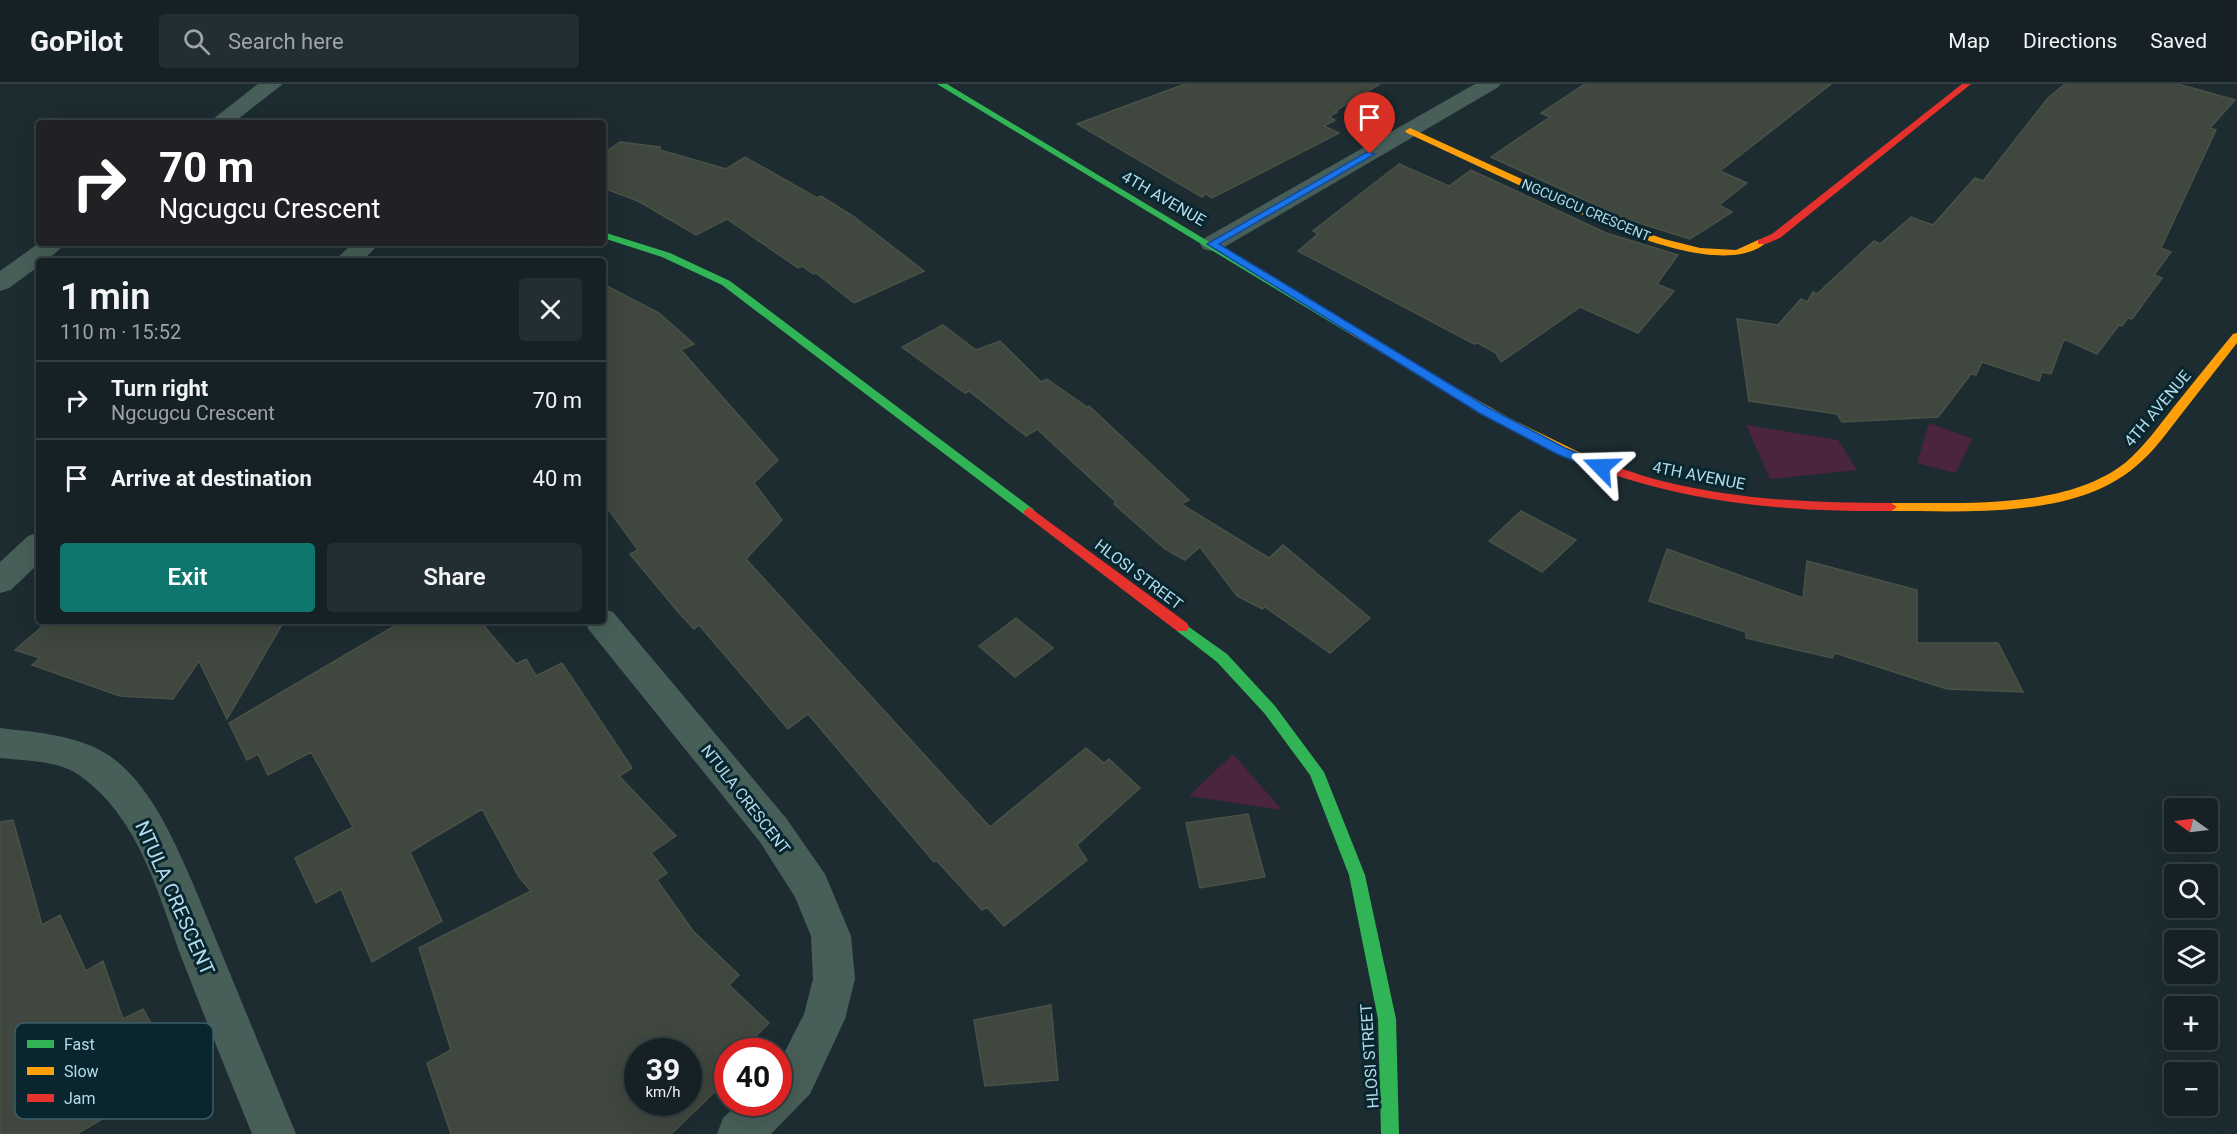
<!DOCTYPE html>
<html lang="en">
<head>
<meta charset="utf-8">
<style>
  :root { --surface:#152125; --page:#222e32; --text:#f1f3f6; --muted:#9da3a7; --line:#343e42; --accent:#0f766e }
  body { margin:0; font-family:Roboto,sans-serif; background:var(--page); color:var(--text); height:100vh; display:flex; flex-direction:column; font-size:22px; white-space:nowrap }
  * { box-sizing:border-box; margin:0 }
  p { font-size:20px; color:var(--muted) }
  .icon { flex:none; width:33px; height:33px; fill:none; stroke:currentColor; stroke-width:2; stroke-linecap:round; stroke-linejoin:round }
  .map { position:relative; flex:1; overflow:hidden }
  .panel { position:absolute; left:36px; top:174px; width:570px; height:366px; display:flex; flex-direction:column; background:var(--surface); border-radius:6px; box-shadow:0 6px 24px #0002,0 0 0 2px var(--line) }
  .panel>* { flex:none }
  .guide { position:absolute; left:36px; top:36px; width:570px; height:126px; border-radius:6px; box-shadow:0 6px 24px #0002,0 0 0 2px var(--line); background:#202124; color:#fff; overflow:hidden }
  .needle { width:39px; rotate:284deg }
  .controls { position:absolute; left:2164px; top:714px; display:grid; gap:12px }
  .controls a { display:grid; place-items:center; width:54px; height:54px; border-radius:6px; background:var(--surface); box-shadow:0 6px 24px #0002,0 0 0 2px var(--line); font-size:30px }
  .speed { position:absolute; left:624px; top:954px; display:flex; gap:12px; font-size:30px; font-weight:700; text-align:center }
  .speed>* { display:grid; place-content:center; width:78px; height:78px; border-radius:50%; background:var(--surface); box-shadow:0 6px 24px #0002,0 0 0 2px var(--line); line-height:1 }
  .speed small { font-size:15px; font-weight:400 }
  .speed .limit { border:9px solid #d22; background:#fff; color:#111 }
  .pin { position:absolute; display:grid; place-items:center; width:51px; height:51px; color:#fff; margin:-62px -26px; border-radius:50% 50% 50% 0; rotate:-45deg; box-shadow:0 0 6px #0007 }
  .pin .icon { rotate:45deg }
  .me { position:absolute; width:66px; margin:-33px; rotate:292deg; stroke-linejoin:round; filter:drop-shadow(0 0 4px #0008) }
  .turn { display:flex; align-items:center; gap:21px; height:126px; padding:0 24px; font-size:27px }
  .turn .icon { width:78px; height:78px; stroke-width:2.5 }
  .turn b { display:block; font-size:42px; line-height:51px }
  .round { display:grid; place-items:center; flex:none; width:63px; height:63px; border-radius:6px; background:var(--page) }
  .overview { display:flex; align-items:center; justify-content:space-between; height:102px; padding:0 24px }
  h1 { font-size:36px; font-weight:600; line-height:45px }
  .button { display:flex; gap:12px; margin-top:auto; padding:12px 24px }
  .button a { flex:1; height:69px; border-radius:6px; background:var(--accent); color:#fff; font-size:24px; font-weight:600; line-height:69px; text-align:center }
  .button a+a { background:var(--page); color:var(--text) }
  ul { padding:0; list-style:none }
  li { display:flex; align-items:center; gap:18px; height:78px; padding:0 24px; border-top:2px solid var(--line) }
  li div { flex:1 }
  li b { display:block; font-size:22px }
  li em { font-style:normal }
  header { display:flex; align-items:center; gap:36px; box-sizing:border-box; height:84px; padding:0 30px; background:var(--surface); border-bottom:2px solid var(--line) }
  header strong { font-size:28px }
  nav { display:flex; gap:33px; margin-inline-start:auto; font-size:21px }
  .search { width:420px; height:54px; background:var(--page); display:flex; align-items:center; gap:15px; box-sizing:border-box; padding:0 21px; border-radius:6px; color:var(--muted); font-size:22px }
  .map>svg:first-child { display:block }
</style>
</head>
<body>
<header>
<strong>GoPilot</strong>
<div class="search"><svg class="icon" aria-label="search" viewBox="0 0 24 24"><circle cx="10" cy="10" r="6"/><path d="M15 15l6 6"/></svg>Search here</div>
<nav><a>Map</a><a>Directions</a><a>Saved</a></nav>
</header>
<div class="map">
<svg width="2237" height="1050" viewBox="0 0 2237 1050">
  <rect width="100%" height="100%" fill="#1c2c31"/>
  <path fill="#4b2440" d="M1929,339l43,16 -16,34 -39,-10z
    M1746,341l92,15 19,30 -87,9z
    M1233,670l49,56 -93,-14z"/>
  <path fill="#3f473e" stroke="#4a5147" stroke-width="1.5" fill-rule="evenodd" d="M1185,0h195l-45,27 2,1 -8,5 6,3 -11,6 15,7 -127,65 -6,-4 -4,3 -125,-73z
    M1585,0h246l-111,87 27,12 -28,22 13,7 -42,27 -64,-20 -135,-62 59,-40 -9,-4z
    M2065,0h113l57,16 -25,28 6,2 -55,118 10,4 -17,23 8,3 -30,41 -4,-1 -6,8 -3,-1 -22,29 -33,-15 -13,35 -9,-2 -3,9 -57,-19 -6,13 -5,-1 -33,43 -96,5 -5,-8 -88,-13 -12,-82 41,6 23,-26 6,3 6,-10 4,2 57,-53 6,3 31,-27 22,8 42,-47 8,3 65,-83z
    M620,58l40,5v3l66,19 19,-12 72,41 4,-2 32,20 71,55 -70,32 -38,-30 -3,1 -11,-8 -4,2 -71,-49 -31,16 -58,-34 -35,-13v-34z
    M1399,80l50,22 22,-16 135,63 72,22 -21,29 17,7 -36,42 -58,-26 -79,55 -5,-9 -18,-10 -4,1 -176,-93 20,-17 -5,-3z
    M603,200l56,29 35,31 -13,6 97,110 -24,23 28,37 -36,39 244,268 96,-79 18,15 5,-4 31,29 -63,57 10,15 -83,66 -17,-19 -5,3 -46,-50 -2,2 -126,-148 -20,15 -89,-104 -5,4 -15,-16 -49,-59 8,-4 -35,-48z
    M943,241l33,25 24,-9 41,41 6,-3 40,28 2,-1 100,94 -8,4 88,54 14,-13 87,73 -40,35 -65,-46 -3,2 -25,-13 -37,-49 -15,13 -20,-11 -51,-45 2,-2 -79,-73 -11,7 -57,-45 -4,2 -63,-46z
    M1521,427l55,29 -34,32 -53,-31z
    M1667,465l136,49 4,-37 110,29v53h81l25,49 -76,-3 -112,-36 -3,5 -86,-20v-6l-97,-31z
    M1016,534l37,30 -38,29 -36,-31z
    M49,537h235l-57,98 -28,-58 -26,38 -53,-3 -88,-31 8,-7 -25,-8z
    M403,537h77l36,43 10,-5 10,17 26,-13 70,105 -13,8 57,60 -25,17 16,20 -10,7 36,51 46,44 -10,10 40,38 -29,29h-12v27l-57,55h-220l-24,-71 24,-13 -32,-102 112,-57 -12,-14 -37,-68 -72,43 32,69 -70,41 -31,-73 -25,14 -21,-45 58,-31 -42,-75 -43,23 -10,-21 -11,6 -18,-37zM638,968h50v50h-50z
    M1248,730l17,63 -65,11 -14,-65z
    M13,736l29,105 18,-10 26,56 17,-10 20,58 20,-10 30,54 -6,3 2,13 -92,55h-77v-312z
    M1051,921l7,75 -73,6 -11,-66z"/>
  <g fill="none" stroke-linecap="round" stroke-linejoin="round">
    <path fill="#475f58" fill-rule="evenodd" d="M258,0h25l-50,39h-25z
      M1475,0h26l-4,4 -276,161 -9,2 -9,-2 -3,-5 3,-5z
      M39,159h28l-21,18h-7v5l-30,22 -9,3v-20z
      M353,159h27l-18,18h-28z
      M39,448v31l-28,27 -11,3v-31l28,-26z
      M603,525l10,3 173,206 39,56 26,62 4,43 -10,40 -35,75 -39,40h-54l6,-16 17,-16h38v-37l26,-51 9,-35 -2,-43 -16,-39 -35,-55 -171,-212 -5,-9h19z
      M0,644c33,4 67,6 98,21 48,24 76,91 96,137l102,248h-44c-23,-57 -46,-113 -68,-170 -24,-64 -43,-143 -101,-186 -22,-18 -56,-17 -83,-20z"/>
    <path fill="#30b455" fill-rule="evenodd" d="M937,0h10l412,248 -1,2h-8z
      M603,148l67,21 60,28 303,228 2,3 -2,3h-8l-303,-230 -60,-28 -59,-19z
      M1182,538l45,32 48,52 49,66 41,103 31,144 3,115h-18l-3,-115 -29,-144 -39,-100 -45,-61 -48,-52 -40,-31 -2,-4 2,-4z"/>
    <path fill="#ff9f0a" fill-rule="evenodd" d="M1410,44l210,96 44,15 36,9 36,2 22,-10 4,-1 5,3c-49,44 -193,-32 -244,-55 -39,-18 -77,-36 -116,-54l-2,-2z
      M1354,245l155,89 82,40 2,3 -2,3h-8l-82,-40 -151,-90v-4z
      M2237,249v10c-18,23 -36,46 -54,69 -15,19 -29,40 -48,55 -61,52 -169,44 -244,44l-6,-4 6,-4c72,-1 174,7 234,-40 19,-16 33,-36 48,-55 20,-25 40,-50 60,-74z"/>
    <path fill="#e5322d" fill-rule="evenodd" d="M1962,0h9l-191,154 -14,6h-8v-4l14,-6z
      M1587,373c25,7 49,18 75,24 75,19 152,22 229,22l6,4 -6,4c-110,1 -204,-8 -308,-47l-2,-3 2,-3z
      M1029,423l158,116 2,4 -2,4h-10l-152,-116 -2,-3z"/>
  </g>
  <path fill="#1a73e8" stroke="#114b97" stroke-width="1.5" d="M1367,68l8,2 -156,90 270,164 76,40 40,16 2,3 -2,3h-9l-39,-16 -76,-40 -274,-170z"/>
  <g text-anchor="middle" stroke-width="6" stroke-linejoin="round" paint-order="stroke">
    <g font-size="14" fill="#b3dceb" stroke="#09262f">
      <text transform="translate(1586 126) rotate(23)" y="5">NGCUGCU CRESCENT</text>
    </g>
    <g font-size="16" fill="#b3dceb" stroke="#09262f">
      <text transform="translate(1164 114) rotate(30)" y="6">4TH AVENUE</text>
      <text transform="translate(2157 324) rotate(-50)" y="6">4TH AVENUE</text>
      <text transform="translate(1699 391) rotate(11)" y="6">4TH AVENUE</text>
      <text transform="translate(1139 490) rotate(37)" y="6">HLOSI STREET</text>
      <text transform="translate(746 715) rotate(52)" y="6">NTULA CRESCENT</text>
      <text transform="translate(1369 972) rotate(-94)" y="6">HLOSI STREET</text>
    </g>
    <g font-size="20" fill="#b3dceb" stroke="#09262f">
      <text transform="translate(175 814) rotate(66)" y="7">NTULA CRESCENT</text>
    </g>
  </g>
  <rect x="15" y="939" width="198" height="96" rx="9" fill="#09262f" stroke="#3c5d67" stroke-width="1.5"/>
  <rect x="27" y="956" width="27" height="8" fill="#30b455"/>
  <rect x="27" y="983" width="27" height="8" fill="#ff9f0a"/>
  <rect x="27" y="1010" width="27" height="8" fill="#e5322d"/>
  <g font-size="16" fill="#b3dceb">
    <text x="64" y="966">Fast</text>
    <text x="64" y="993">Slow</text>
    <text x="64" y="1020">Jam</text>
  </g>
</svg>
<div class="controls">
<a><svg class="needle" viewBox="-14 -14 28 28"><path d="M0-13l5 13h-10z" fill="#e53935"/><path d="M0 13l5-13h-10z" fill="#9da3a7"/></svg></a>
<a><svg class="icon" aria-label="search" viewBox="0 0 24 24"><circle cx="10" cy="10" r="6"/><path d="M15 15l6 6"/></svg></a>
<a><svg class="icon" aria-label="layers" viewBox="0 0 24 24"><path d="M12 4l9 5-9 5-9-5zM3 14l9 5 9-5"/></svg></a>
<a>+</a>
<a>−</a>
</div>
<div class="speed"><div>39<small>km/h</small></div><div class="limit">40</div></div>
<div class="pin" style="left:1370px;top:70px;background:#d93025"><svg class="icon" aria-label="arrive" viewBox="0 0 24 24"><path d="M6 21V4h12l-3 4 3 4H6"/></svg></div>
<svg class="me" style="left:1601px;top:383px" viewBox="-20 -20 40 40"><path d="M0-17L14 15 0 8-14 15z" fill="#1a73e8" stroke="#fff" stroke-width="4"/></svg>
<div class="guide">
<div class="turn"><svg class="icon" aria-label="right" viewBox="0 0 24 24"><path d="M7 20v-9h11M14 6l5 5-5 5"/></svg><div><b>70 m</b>Ngcugcu Crescent</div></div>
</div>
<section class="panel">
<div class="overview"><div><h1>1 min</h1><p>110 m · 15:52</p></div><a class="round"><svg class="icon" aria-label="close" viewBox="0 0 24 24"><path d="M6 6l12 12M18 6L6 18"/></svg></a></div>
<ul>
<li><svg class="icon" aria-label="right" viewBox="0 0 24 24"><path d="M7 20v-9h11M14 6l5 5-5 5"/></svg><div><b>Turn right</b><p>Ngcugcu Crescent</p></div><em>70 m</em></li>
<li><svg class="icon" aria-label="arrive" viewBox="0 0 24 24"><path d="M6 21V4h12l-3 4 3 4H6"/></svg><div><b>Arrive at destination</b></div><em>40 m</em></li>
</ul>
<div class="button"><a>Exit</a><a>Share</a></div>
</section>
</div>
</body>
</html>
